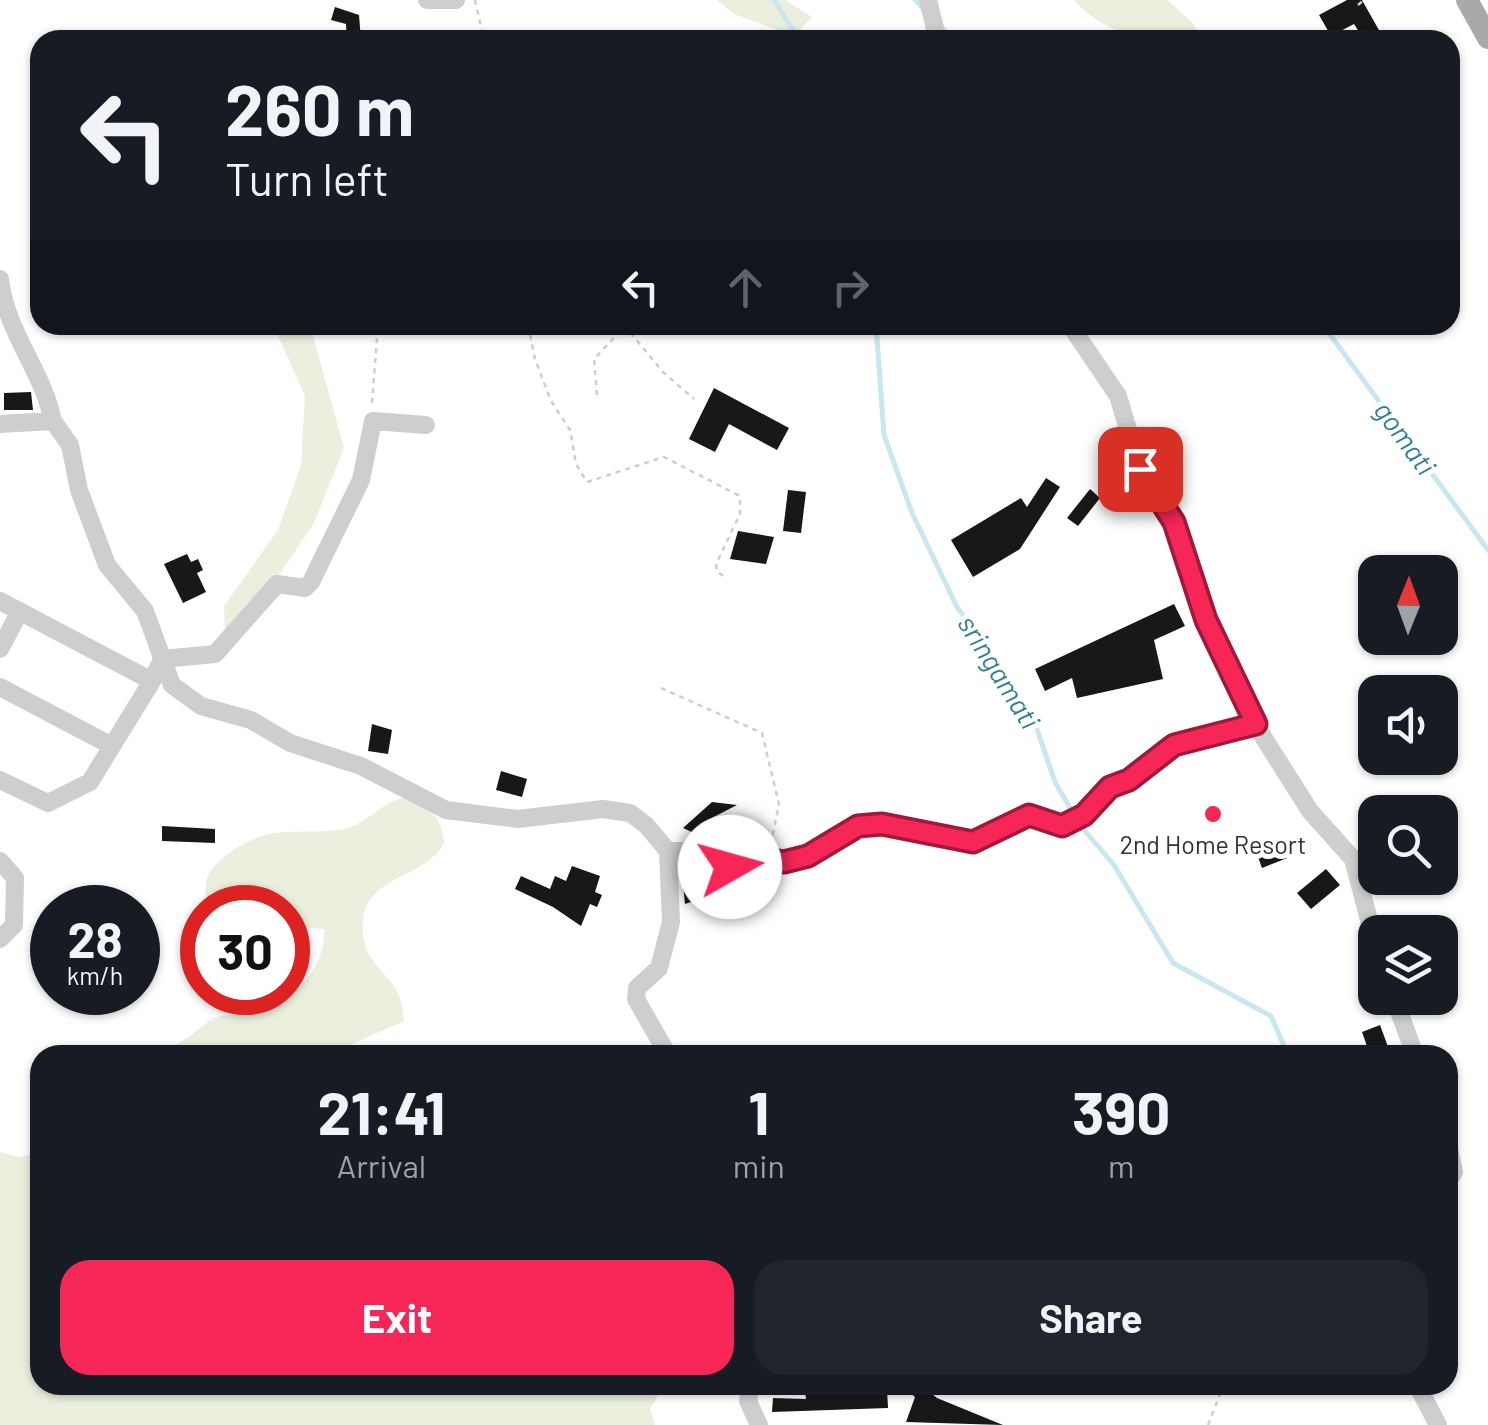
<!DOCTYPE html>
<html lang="en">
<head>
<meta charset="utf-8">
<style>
  :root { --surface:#171b24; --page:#20242c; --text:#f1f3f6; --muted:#9ea1a6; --accent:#f62656 }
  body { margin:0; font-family:Barlow,sans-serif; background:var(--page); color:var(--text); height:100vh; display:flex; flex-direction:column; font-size:38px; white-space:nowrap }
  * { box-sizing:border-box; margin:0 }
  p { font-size:32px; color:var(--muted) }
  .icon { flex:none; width:55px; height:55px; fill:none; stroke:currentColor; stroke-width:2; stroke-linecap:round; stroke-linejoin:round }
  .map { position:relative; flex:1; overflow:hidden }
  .details { position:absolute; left:30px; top:1045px; width:1428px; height:350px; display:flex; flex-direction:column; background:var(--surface); border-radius:30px; box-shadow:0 2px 8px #0004 }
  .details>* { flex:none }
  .banner { position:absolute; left:30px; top:30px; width:1430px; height:305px; border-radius:30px; box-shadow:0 2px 8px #0004; background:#171b24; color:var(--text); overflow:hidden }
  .needle { width:65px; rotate:1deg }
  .tools { position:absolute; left:1358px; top:555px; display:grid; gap:20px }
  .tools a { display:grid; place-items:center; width:100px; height:100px; border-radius:20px; background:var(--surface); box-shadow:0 2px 8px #0004; font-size:50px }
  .speed { position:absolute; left:30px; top:885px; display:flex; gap:20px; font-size:50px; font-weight:700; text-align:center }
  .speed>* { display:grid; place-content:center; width:130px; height:130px; border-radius:50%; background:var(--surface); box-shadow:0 2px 8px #0004; line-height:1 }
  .speed small { font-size:25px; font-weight:400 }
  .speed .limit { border:15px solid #d22; background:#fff; color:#111 }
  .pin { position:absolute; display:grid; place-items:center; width:85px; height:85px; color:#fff; margin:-42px; border-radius:20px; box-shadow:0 5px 15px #0006 }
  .me { position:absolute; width:110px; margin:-55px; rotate:83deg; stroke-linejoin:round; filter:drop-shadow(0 0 8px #0008) }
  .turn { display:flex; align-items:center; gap:35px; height:210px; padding:0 30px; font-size:45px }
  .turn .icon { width:130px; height:130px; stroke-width:2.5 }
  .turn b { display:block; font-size:70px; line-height:85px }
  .lanes { display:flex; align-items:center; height:95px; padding:0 30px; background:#0003; justify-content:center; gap:50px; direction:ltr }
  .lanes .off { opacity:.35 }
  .eta { display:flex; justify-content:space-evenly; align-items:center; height:170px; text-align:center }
  .eta b { font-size:60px; font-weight:700; line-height:70px }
  .cta { display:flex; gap:20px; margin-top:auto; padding:20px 30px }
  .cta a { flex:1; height:115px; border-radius:30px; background:var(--accent); color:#fff; font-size:40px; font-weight:700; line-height:115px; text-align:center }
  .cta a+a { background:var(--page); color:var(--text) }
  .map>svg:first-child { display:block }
</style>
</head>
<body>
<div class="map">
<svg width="1488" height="1425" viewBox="0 0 1488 1425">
  <rect width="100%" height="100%" fill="#fff"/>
  <path fill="#eaefde" d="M717,0h68l27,17 -18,19 -60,-22z
    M1074,0h93l25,22 11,18c-51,0 -92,1 -129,-40z
    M273,325h37l34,123 -30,75 -51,76 -38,35 -1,-28 54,-76 23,-64 4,-70z
    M403,798c25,8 39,18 41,45 -18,35 -77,33 -81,76 -4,57 38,46 41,102l-61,27 -6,7h-180c24,-12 33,-18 52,-34 7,-6 22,-6 30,-6 45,-5 87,-40 85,-86l-36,-2v-19l-76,-1c-24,-32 22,-62 50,-71 26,-8 58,-1 86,-8 20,-6 33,-25 55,-30z
    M0,1152l18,5 22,-4v232h625l-15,24 5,16h-655z"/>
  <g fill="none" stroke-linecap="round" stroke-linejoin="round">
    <path stroke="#c9e7f0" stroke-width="5" d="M774,0l25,40
      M915,0l9,9
      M942,28l12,12
      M876,325l8,110 28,78 45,94 40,54 40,68 18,53 19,33
      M1323,325l165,225
      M1079,824l35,41 59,98 98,53 17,39"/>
  </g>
  <path fill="#181818" d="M1347,0h15l18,32 -16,8 -10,-16 -23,12 -12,-21z
    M335,7l24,8 2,25h-14l-1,-16 -15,-4z
    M714,388l75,40 -12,22 -48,-26 -14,28 -26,-13z
    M31,392l2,18h-29v-17z
    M1046,478l14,9 -40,62 -47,28 -22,-37 70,-42 6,9z
    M1090,489l10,9 -22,28 -11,-8z
    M788,490l18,2 -5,41 -18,-2z
    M738,531l36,6 -8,27 -36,-5z
    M187,554l4,8 7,-3 5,11 -6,3 9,19 -23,11 -19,-39z
    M1174,604l11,22 -31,14 9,39 -86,19 -5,-20 -27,13 -10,-22z
    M372,724l20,6 -4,24 -20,-3z
    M501,771l26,8 -5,18 -26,-7z
    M712,802l25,3 -37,19 22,18 -2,3 -37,-17z
    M162,826l53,3v14l-53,-2z
    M1282,838l8,19 -28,11 -7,-19z
    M681,864l13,8 1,13 12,-4 7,13 -29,10z
    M572,866l28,10 -5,16 7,3 -5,12 -7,-3 -9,22 -28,-19 -38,-18 6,-13 29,13 5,-13 11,5z
    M1326,869l14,16 -29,24 -14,-16z
    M1380,1025l11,30h-21l-8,-23z
    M901,1385h20l16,13 66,27 -97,-3 9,-25z
    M827,1387l2,6 58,-4 1,19 -116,4 1,-14 33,1 -1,-8z"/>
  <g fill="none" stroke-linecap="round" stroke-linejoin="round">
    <path stroke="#cecece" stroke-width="2.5" stroke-dasharray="5 5" stroke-linecap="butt" d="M475,0l9,40
      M1358,5l6,-5
      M528,325l7,34 16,42 19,29 6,34 11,18 77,-25 76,39v18l-24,50 1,8 7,4
      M624,325l39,47 31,27
      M597,395l-3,-36 30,-32
      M372,403l6,-78
      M661,688l101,45 17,71 -8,39
      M1208,1425l13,-33"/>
    <path stroke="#cecece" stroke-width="18" d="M427,0h29
      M928,0l10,40
      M0,279c6,53 42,90 53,142
      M1070,325l48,71 22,73 34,53 32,98 49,104 55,87 43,48 22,84
      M0,424l53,-3 17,24 9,45 28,75 38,46 27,74 29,21 50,14 39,23 71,23 85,44 72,9 85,-10 27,4 16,12 22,26 3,71 -12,46 -22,20 -1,11 32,56
      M0,601l152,80 10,-22 53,-5 62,-70 28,4 6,-6 50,-102 12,-59 53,4
      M0,649l20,-38
      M0,687l112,59 40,-65
      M0,780l48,23 42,-21 22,-36
      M668,851h18l29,20 36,-15 33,6 24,-7 50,-29 24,-3 91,19 56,-27 33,11 22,-11 26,-28 19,-7 45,-35 81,-21
      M0,861l15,17 -1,47 -14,14
      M1394,998l21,57
      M1448,1145l6,27 -6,9
      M751,1385l-3,16 11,24
      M1417,1385l21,40"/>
    <path stroke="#a9a9a9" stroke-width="22" d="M1467,0l21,38"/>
  </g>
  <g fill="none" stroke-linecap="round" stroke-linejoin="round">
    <defs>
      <path id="route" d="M730,867l21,-11 33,6 24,-6 50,-30 24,-2 91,18 56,-27 33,11 22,-11 26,-28 19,-7 45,-35 82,-21 -50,-104 -32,-98 -34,-53"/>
    </defs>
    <use href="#route" stroke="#a01938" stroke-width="25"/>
    <use href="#route" stroke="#f62656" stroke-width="18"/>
  </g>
  <circle fill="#f62656" stroke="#fff" stroke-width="4" cx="1213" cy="814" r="10"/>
  <g text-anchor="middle" stroke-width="10" stroke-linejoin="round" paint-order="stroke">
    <g font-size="25" fill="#313131" stroke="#fff">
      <text x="1213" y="854">2nd Home Resort</text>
    </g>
    <g font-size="28" font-style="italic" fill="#347f96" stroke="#fff">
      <text transform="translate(1405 438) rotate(54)" y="10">gomati</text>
      <text transform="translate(999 672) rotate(58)" y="10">sringamati</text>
    </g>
  </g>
</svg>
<div class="tools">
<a><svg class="needle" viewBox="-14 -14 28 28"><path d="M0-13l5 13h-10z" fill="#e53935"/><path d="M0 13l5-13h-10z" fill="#9ea1a6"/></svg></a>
<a><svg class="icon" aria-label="sound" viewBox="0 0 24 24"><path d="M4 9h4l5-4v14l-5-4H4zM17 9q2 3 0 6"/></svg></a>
<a><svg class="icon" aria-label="search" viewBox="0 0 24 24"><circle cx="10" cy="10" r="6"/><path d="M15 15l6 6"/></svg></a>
<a><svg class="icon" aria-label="layers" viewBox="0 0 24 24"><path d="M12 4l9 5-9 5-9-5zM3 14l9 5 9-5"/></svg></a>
</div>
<div class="speed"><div>28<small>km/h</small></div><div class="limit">30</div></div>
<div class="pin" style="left:1140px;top:469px;background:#d93025"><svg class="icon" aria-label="arrive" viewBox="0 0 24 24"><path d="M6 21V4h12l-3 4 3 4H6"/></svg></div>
<svg class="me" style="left:730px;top:867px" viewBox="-20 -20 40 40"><circle r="19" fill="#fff"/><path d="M0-13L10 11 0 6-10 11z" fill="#f62656"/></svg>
<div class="banner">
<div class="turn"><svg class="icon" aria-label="left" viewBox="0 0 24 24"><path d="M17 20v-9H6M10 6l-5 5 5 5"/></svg><div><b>260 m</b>Turn left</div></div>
<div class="lanes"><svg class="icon" aria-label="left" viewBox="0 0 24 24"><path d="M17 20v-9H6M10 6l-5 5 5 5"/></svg><svg class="icon off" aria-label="ahead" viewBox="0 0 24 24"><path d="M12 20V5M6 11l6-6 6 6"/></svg><svg class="icon off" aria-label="right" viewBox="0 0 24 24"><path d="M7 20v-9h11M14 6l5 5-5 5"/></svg></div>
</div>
<section class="details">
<div class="eta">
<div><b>21:41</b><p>Arrival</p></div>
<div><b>1</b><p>min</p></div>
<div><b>390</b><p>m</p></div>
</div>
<div class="cta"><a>Exit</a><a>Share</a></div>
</section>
</div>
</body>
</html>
